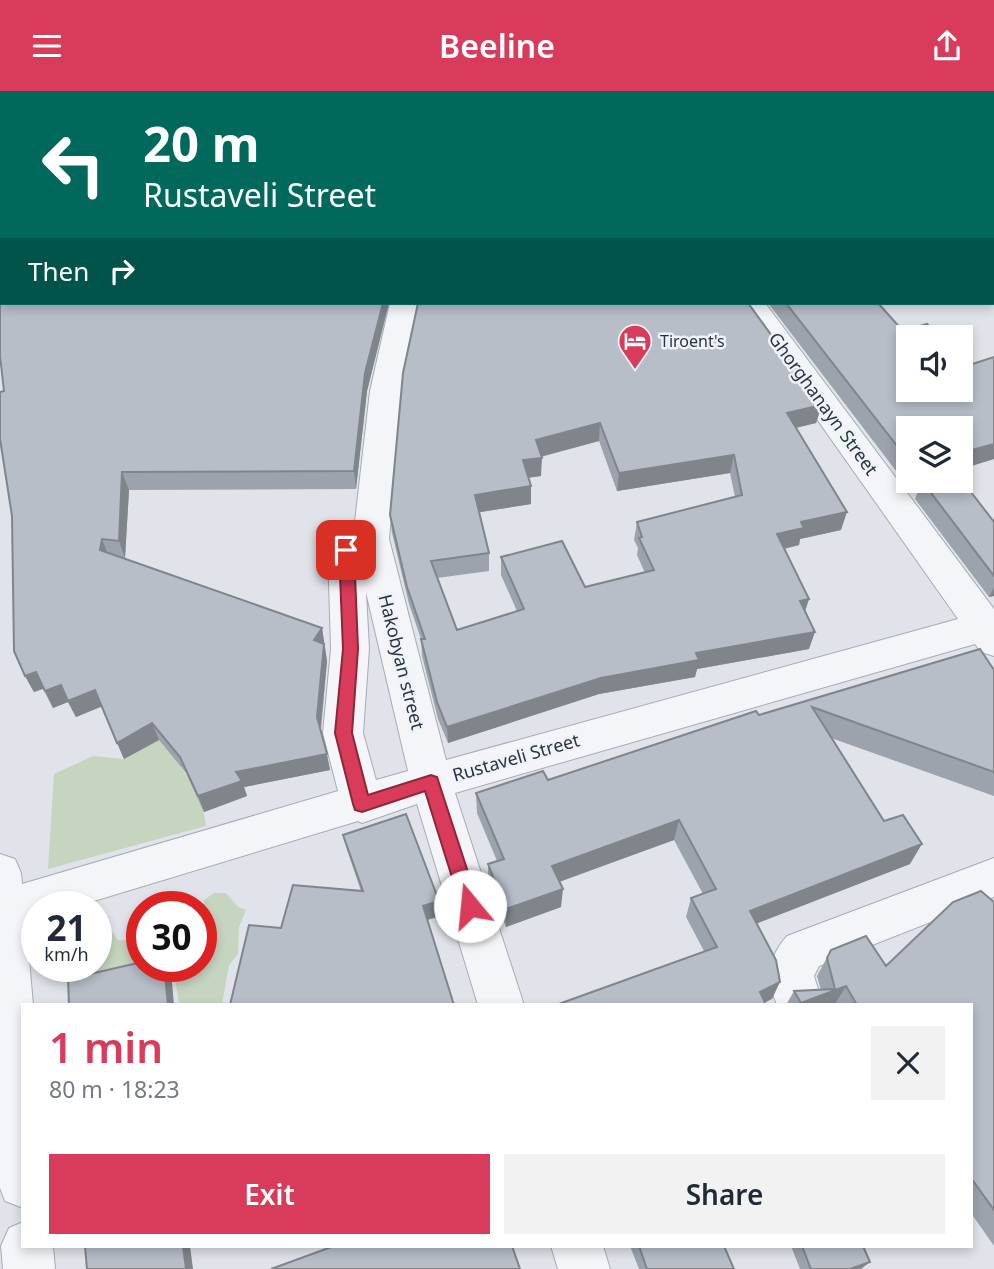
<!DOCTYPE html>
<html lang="en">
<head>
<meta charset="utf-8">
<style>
  :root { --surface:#fff; --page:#f2f2f3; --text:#1f2937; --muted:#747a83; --accent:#d93b5a }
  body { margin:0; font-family:"Noto Sans",sans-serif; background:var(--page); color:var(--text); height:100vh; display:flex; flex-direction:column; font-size:26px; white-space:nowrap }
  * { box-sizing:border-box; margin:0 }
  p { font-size:23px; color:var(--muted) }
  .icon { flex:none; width:38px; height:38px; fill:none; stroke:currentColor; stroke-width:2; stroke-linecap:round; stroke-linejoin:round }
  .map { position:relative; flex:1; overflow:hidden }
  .side { position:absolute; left:21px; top:912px; width:952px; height:245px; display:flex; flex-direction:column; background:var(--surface); border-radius:0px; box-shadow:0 4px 10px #0003 }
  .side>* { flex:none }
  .top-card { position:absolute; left:0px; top:0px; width:994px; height:214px; box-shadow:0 4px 10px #0003; background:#00695c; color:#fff; overflow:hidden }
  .buttons { position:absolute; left:896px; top:234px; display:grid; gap:14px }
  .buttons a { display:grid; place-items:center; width:77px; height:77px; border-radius:0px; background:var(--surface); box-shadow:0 4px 10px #0003; font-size:35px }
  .speed { position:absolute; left:21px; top:800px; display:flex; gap:14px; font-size:35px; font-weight:700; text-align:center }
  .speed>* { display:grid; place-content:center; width:91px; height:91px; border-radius:50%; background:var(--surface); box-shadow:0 4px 10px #0003; line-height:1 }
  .speed small { font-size:18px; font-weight:400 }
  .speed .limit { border:10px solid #d22; background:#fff; color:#111 }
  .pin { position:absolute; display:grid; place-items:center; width:60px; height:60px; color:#fff; margin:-30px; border-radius:14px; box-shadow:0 4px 10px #0006 }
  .me { position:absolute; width:77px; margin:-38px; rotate:343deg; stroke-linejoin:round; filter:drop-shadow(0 0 5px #0008) }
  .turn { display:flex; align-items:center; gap:24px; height:147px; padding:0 28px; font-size:32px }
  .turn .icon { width:91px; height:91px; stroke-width:2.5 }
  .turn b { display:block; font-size:49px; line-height:60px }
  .then { display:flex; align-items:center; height:66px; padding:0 28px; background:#0003; gap:14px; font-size:26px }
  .round { display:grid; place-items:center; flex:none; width:74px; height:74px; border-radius:0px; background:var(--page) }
  .overview { display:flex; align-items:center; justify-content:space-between; height:119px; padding:0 28px }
  h1 { font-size:42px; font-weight:600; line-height:52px; color:var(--accent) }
  .cta { display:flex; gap:14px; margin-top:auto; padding:14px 28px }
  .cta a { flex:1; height:80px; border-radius:0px; background:var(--accent); color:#fff; font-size:28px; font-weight:600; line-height:80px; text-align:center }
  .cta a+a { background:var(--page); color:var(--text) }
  header { display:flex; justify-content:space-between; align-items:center; height:91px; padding:0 28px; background:var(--accent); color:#fff; font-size:32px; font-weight:600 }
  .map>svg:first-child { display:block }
</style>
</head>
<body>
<header><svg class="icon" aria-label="menu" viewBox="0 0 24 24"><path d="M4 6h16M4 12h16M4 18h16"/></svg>Beeline<svg class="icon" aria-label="share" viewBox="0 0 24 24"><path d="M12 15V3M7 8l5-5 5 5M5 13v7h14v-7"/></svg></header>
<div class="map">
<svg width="994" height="1178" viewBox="0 0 994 1178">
  <rect width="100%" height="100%" fill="#e0e4ea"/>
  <path fill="#c6d5c0" d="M159,649c21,25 44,52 47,86l-158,43 6,-95 39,-18 31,3z
    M214,802h12l12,14 8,3 -7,17 -1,27 -9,11 -7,39h-43l-6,-38h28l3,-66z
    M96,832l12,3 10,14 16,1 8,-14v39l-51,15 -9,-15h14z"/>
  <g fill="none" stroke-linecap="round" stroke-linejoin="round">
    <defs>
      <path id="street" d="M584,0h25l1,2h-25z
        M390,212h30l-18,88 -13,148 57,221 512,-141 -223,-316h30l229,306v47l-13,-4 -6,-8 -520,149 69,212h-46l-61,-201 -55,19 -4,-2 -284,86h-37v12l-11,5 7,81h-10v203l-18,-7 -5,-13v-334l15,5 6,14 1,11 316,-93 -15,-58 8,-84 -3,-99 5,-9 13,-4 7,2 17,-148zM366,501l42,179 -32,9 -13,-47 6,-84z
        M994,767v39l-175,69 -5,10 9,29h-46c-11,-26 -9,-48 10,-69z
        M23,1131v24h30l2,23h-52l-2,-23 8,-18z
        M551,1155h52l7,23h-52z"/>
    </defs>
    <use href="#street" stroke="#a5abb5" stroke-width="2"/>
    <use href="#street" fill="#f3f5f8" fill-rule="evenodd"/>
  </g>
  <path fill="#9da3ac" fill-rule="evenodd" d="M0,0h59l-1,2h-56v210h387l-22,88 -11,98 -227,1 -4,68h-2l199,70 5,33 -6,70 9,39 -86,17 3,9 -43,16 -18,-39 -27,-33 -35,19 -22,-53 -26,11 -8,-15 -15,6 -10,-19 -9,3 -9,-16 -11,-25 -2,-135 -12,-77v-47l4,-1 -4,-35z
    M195,0h389v2h-391z
    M611,0h91l2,2h-92z
    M834,0h160v173h-2v-171h-156z
    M418,212l404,102 -6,18 -20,5 45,102 -41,9 -1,6 -14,4 24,50 -4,13 4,37 -112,20 -2,8 -96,17 -151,49 -10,-24 -16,-63 -1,-17 -12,-35 -17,-71 -2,-18zM599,350l18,50 113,-18 5,24 -98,25 -3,18 4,8 -1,7 8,18 -60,14 -84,-30v18l16,36 -60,19 -20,-52 52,-7v-18l-10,-41 52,-8 -2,-26 12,-2v-19z
    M768,212h110l116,156 -33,10v-40h-53v52h9l-11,3z
    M922,390l72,41v74l-5,1 -74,-98z
    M994,579v126l-163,-58 79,126 -154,59 16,76 -68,-48 -18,-34 5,-19 12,-4 -29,-54 -115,41 2,26 -55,20 -18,-44v-19l9,-3 -20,-48 -1,-20 72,-13 211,-65z
    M343,744l97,81 -13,4 -66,-29 -14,-41z
    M981,800l13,11v344l-23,-33v-208h-135l-1,-1 -3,1h-46l8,-14 27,-1 -4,-14 14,-26 35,-14 20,30 67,-64z
    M630,1155h94l10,23h-95z
    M791,1155h72l-2,23h-61z"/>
  <path fill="#80858c" d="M32,0h27l-1,2h-37z
    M992,156h2v17h-2z
    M383,212h6l-22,88 -11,98 -2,-18 11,-98z
    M822,314l-6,18 -34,8 5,-18z
    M600,332l-1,18 -64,17 1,-18z
    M994,353v15l-33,10v-16z
    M734,364l-4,18 -113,18 2,-18z
    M542,367l-1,18 -18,2v-18z
    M122,381l7,18 -4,68 -6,-17z
    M531,395v18l-56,9v-18z
    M847,421l-6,18 -41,9 -1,6 -26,6 4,-17 24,-12z
    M102,448l7,18 -9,-7z
    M994,496v9l-5,1z
    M809,508l-6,17 -3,-15z
    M322,537l5,33 -7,72 -3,-16 -3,-77z
    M815,541l-6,17 -112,20 -2,8 -96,17 -151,49 -1,-16 154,-49 95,-25z
    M36,581l9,16 -11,4 -9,-16z
    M61,594l34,5 8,16 -27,11 -8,-15 -15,6 -8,-17z
    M152,632l7,17 -35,19 -7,-16z
    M327,663l3,16 -86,17 3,9 -43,16 -6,-16 38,-24z
    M679,729l-5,20 -123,45 1,-19z
    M922,753l-12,20 -167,65 7,-18z
    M563,798l-2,18 -55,20v-18z
    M439,810l1,15 -16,5 -1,-15z
    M164,875h4l3,5 3,34h-6z
    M780,891l-8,17 -12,6v-13z
    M846,895l-11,18 -3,1h-32l1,-2z
    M183,1155h7l3,23h-7z
    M870,1171l-9,7h-11z"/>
  <path fill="#b7bec8" stroke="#80858c" stroke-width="2" fill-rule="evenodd" d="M0,0h32l-11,2h-19v210h381l-18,70 -11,98 -232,1 -3,69 -17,-2 -2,11 222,78 -8,12 10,4 -7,73 10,37 -91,18 6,9 -44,15 -18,-39 -28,-34 -35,20 -22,-53 -27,11 -7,-16 -16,6 -9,-19 -11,4 -11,-25 -2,-135 -12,-77v-47l4,-1 -4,-35z
    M195,0h357l1,2h-360z
    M630,0h72l2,2h-72z
    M858,0h136v156h-2v-154h-132z
    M418,212h330l74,102 -35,8 60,99 -46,10 3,6 -27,6 32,65 -9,2 15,31 -119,21 3,7 -98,18 -154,49 -10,-25 -16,-63h4l-18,-52 -17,-72 13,-142zM600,332l19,50 115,-18 8,40 -105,27 5,15 -3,1 15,32 -69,17 -23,-46 -61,16 23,52 -67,21 -26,-69 58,-8 -14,-58 56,-9 -8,-26 19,-2 -6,-18z
    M786,212h92l25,28 24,-7 13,14h-32v52h53v-29l5,5 28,-9v87l-33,9v-24h-53v31z
    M961,388l33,43v54l-72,-95h39z
    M980,558l14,21v102l-182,-65 72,114 19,-6 19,29 -172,67 26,49 4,22 -20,10 6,13h-210l161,-58 -26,-49 25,-9 -37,-69 -127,46 11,23 -57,20 -18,-45 16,-5 -28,-66 67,-22 5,9 208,-69 3,4z
    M406,723l33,87 -16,5 31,99h-224l19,-80 32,3 12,-43 70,6 -20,-56z
    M981,800l13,11v308l-23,-32v-173h-114l-11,-19 -45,17 -7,-12 41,-2 -8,-31 4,-8 35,-14 20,30 67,-64z
    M142,871v4h22l4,39h-99l-1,-26z
    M85,1155h98l3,23h-99z
    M334,1155h178l8,23h-249z
    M639,1155h85l10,23h-87z
    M802,1155h61l7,16 -20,7h-39z"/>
  <path fill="#d93b5a" stroke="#8d263a" stroke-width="2" d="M346,454l8,5 4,99 -6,84 16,62 63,-20 6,2 42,129 -3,6 -6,2 -7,-2 -2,-6 -36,-115 -63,21 -7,-2 -2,-6 -18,-71 8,-84 -4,-99z"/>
  <defs>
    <symbol id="hotel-pin" viewBox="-11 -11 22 30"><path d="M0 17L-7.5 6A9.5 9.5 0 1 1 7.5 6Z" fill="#d93b5a" stroke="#f0f3f7"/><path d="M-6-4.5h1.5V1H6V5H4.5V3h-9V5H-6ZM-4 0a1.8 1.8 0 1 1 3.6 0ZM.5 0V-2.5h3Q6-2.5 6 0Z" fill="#fff"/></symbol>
  </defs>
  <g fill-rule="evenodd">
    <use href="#hotel-pin" x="616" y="231" width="38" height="52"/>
  </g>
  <g text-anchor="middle" stroke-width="5" stroke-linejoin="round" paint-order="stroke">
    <g font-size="16" fill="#273343" stroke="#f0f3f7" text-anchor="start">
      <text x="660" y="256">Tiroent's</text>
    </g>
    <g font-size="18" fill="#273343" stroke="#f0f3f7">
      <text transform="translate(823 313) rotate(54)" y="6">Ghorghanayn Street</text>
      <text transform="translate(401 571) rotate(76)" y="6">Hakobyan street</text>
      <text transform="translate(516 667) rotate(-16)" y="6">Rustaveli Street</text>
    </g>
  </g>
</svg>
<div class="buttons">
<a><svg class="icon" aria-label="sound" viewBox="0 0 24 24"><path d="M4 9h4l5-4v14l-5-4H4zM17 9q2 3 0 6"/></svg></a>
<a><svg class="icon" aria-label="layers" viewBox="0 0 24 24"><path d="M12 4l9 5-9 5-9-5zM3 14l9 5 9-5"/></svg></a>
</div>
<div class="speed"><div>21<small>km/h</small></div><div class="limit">30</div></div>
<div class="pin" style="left:346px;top:459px;background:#d93025"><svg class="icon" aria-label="arrive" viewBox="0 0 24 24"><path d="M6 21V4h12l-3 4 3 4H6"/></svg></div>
<svg class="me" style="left:470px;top:815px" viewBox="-20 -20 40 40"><circle r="19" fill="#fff"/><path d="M0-13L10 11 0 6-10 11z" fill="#d93b5a"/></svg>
<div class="top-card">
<div class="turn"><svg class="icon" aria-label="left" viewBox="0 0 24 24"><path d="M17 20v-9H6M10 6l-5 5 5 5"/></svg><div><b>20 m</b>Rustaveli Street</div></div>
<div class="then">Then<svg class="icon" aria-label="right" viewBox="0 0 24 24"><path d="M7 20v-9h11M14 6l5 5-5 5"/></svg></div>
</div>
<section class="side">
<div class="overview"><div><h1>1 min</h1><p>80 m · 18:23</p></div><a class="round"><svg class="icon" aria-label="close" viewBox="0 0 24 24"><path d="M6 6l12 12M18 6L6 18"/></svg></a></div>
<div class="cta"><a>Exit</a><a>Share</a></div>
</section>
</div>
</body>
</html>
